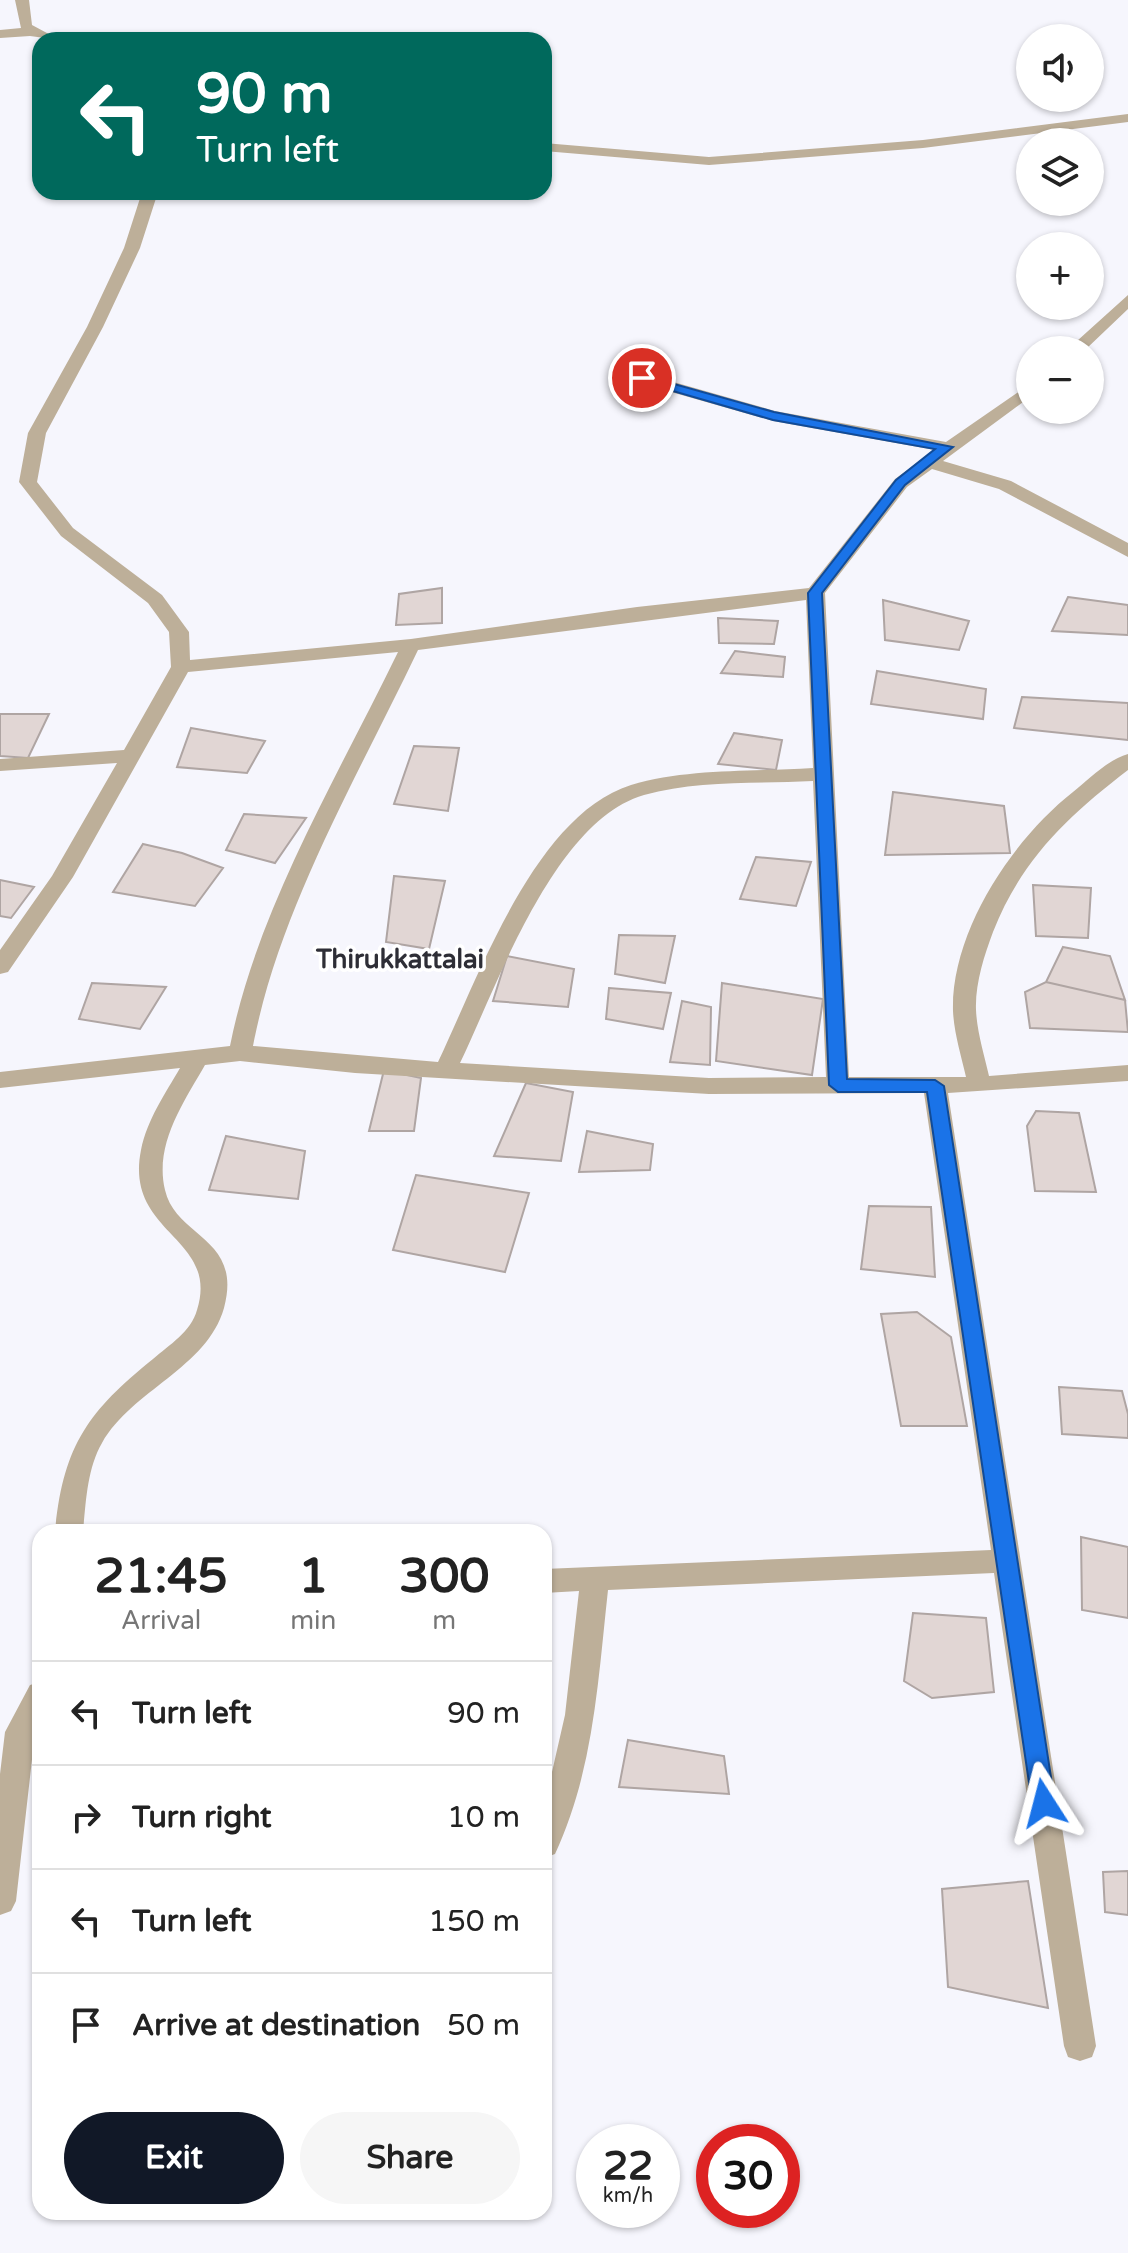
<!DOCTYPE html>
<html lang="en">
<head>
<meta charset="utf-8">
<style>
  :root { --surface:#fff; --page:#f6f6f6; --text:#222; --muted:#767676; --line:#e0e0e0; --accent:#111827 }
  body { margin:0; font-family:"Varela Round",sans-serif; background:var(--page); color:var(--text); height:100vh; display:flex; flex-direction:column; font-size:30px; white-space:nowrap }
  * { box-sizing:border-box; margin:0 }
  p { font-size:26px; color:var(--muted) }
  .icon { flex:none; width:44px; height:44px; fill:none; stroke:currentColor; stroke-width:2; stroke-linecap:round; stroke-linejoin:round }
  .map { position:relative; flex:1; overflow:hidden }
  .sheet { position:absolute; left:32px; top:1524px; width:520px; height:696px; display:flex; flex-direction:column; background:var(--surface); border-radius:24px; box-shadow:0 2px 6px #0004 }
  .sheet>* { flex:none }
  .top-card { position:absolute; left:32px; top:32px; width:520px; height:168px; border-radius:24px; box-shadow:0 2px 6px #0004; background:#00695c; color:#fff; overflow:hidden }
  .controls { position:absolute; left:1016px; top:24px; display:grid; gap:16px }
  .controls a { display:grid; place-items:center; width:88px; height:88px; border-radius:50%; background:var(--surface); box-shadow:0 2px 6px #0004; font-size:40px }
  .speed { position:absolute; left:576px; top:2124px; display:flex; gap:16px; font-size:40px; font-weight:700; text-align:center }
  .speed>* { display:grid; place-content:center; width:104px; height:104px; border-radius:50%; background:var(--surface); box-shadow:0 2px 6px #0004; line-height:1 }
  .speed small { font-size:20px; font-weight:400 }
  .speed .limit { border:12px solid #d22; background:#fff; color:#111 }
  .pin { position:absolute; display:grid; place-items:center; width:68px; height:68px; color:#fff; margin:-34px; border:4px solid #fff; border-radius:50%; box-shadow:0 2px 8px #0007 }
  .me { position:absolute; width:88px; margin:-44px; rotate:351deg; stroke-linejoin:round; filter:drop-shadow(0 0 6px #0008) }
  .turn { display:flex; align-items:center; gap:28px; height:168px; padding:0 32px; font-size:36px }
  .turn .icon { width:104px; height:104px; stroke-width:2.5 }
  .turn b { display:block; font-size:56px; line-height:68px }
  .eta { display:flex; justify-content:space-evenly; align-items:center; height:136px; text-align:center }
  .eta b { font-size:48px; font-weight:700; line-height:56px }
  .cta { display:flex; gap:16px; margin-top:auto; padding:16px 32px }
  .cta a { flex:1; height:92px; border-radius:48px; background:var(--accent); color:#fff; font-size:32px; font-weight:700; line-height:92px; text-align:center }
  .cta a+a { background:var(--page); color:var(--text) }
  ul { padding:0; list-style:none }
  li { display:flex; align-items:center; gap:24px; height:104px; padding:0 32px; border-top:2px solid var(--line) }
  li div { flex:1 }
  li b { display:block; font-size:30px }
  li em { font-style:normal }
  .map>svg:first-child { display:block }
</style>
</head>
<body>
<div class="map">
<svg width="1128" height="2253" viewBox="0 0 1128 2253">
  <rect width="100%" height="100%" fill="#f6f6fd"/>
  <path fill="#e1d6d4" stroke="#afa5a3" stroke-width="2" d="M442,588v35l-46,2 3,-31z
    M1068,597l60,8v30l-76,-4z
    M883,600l86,21 -10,29 -74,-10z
    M718,618l60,3 -4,23 -55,-1z
    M735,651l50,6 -2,20 -62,-4z
    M877,671l109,18 -3,30 -112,-15z
    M1022,697l106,6v37l-114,-12z
    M0,714h49l-21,44 -28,-2z
    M191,728l74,13 -18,32 -70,-6z
    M734,733l48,7 -6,30 -58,-6z
    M414,746l45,2 -11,63 -54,-7z
    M893,792l111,14 6,47 -125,2z
    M244,814l62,4 -31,45 -49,-13z
    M143,844l39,9 41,15 -28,38 -82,-14z
    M756,857l55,5 -15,44 -56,-7z
    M394,876l51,5 -16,68 -43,-7z
    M0,880l34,7 -23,31 -11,-2z
    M1033,885l58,3 -3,50 -52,-2z
    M619,935l56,1 -10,47 -50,-9z
    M1063,947l47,9 15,44 -79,-18z
    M507,956l67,13 -6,38 -75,-6z
    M1046,982l79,18 3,32 -98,-4 -5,-36z
    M92,983l74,4 -26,42 -61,-10z
    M722,983l101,16 -11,76 -96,-14z
    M609,988l62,5 -8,36 -57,-10z
    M682,1001l29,6 -1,58 -40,-3z
    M384,1070l37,8 -7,53h-45z
    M526,1083l47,9 -12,69 -67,-5z
    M1036,1111l43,2 17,79 -61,-1 -8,-65z
    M587,1131l66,13 -3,26 -71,2z
    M226,1136l79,15 -7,48 -89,-9z
    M416,1175l113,18 -24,79 -112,-22z
    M869,1206l62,1 4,70 -74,-8z
    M917,1312l34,25 16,89h-66l-20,-112z
    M1059,1387l63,4 6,23v24l-66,-4z
    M1081,1537l47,10v71l-46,-8z
    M913,1613l73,5 8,74 -62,6 -28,-17z
    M628,1740l96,16 5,38 -110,-7z
    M1128,1871v44l-23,-3 -2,-40z
    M1028,1881l20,127 -100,-21 -6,-98z"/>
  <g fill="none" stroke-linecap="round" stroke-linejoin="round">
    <path fill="#bdaf99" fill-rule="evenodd" d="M15,0h14l3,25 28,15 -30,-4 -30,2v-8l21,-2z
      M1128,114v8l-205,26 -214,17 -165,-14v-8l165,14 214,-17z
      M142,192h16l-18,56 -37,79 -57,106 -9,49 36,46 89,67 27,37 1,28 221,-21 226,-32 172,-19 86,-109 40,-29 -162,-29 -137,-39 -2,-4 8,-5 133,38 171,31 84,-58v13l-87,64 68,20 117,62v14l-129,-68 -67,-20 -25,18 -82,106 24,484h117c-5,-22 -12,-44 -13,-66 -2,-80 60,-172 120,-219 16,-13 36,-33 55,-38v16c-60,46 -107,90 -135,162 -9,24 -18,52 -17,78 1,22 8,44 13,66l139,-11v16l-180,12 148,953 -4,11 -12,4 -12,-4 -4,-11 -70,-473 -386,17c-10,90 -14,180 -53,264l-11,4v-51l21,-92 14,-124 -35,2v-24l447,-19 -67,-457 -215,1 -354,-21 -115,-12 -35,4c-21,37 -51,79 -40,125 11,48 78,47 59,118 -17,60 -92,82 -122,135 -15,26 -16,59 -19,89h-28c8,-85 32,-120 98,-173 16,-14 38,-27 44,-49 23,-74 -73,-75 -56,-160 6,-30 24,-56 39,-82l-180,20v-16l230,-26c27,-137 107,-268 168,-394l-210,20 -115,205 -65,95 -8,2v-24l52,-74 65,-113 -117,8v-12l124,-9 47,-83 -2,-35 -21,-29 -87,-67 -42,-54 9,-49 59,-106 37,-79zM806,600l7,168c-59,4 -125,0 -182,17 -96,30 -152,191 -193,277l-185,-16c26,-137 105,-270 165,-396zM813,781l13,296 -117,1 -249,-15c38,-79 94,-242 184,-268 53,-15 114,-11 169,-14z
      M1128,295v14l-43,41h-18z
      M40,1682v41l-5,10 -19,168 -5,10 -11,4v-141l5,-42 25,-47z"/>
  </g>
  <path fill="#1a73e8" stroke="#114b97" stroke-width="2" d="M642,375l132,37 179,35 -48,38 -83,108 25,486 88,1 9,6 111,717 -3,7 -8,3 -9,-3 -3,-7 -105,-711h-89l-9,-7 -21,-492 88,-113 39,-31 -162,-29 -135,-39 -2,-3z"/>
  <g text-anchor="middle" stroke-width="7" stroke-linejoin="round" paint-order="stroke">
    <g font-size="26" font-weight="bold" fill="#2e2e36" stroke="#fff">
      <text x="400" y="968">Thirukkattalai</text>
    </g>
  </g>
</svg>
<div class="controls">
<a><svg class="icon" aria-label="sound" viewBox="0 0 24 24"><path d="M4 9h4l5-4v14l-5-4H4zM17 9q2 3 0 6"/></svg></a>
<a><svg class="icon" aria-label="layers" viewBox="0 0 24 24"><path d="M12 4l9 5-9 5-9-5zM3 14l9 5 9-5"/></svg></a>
<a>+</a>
<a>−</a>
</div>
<div class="speed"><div>22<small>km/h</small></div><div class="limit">30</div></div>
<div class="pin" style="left:642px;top:378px;background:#d93025"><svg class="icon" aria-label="arrive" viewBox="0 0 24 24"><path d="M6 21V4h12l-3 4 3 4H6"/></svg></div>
<svg class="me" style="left:1044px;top:1803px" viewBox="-20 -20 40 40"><path d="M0-17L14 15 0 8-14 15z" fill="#1a73e8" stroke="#fff" stroke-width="4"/></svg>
<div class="top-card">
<div class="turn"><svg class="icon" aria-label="left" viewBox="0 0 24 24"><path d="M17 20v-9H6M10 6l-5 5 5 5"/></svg><div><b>90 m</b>Turn left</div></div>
</div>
<section class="sheet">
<div class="eta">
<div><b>21:45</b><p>Arrival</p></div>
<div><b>1</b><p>min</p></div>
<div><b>300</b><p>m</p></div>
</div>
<ul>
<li><svg class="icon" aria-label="left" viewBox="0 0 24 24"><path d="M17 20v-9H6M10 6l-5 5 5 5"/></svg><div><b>Turn left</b></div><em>90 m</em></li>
<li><svg class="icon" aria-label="right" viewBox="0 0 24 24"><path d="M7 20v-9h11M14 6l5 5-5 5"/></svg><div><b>Turn right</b></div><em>10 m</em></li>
<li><svg class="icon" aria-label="left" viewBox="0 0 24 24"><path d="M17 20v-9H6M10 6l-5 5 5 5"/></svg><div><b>Turn left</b></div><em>150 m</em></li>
<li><svg class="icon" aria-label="arrive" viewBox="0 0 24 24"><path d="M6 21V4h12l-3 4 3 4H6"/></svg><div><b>Arrive at destination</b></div><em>50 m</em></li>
</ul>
<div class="cta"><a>Exit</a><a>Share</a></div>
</section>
</div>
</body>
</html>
